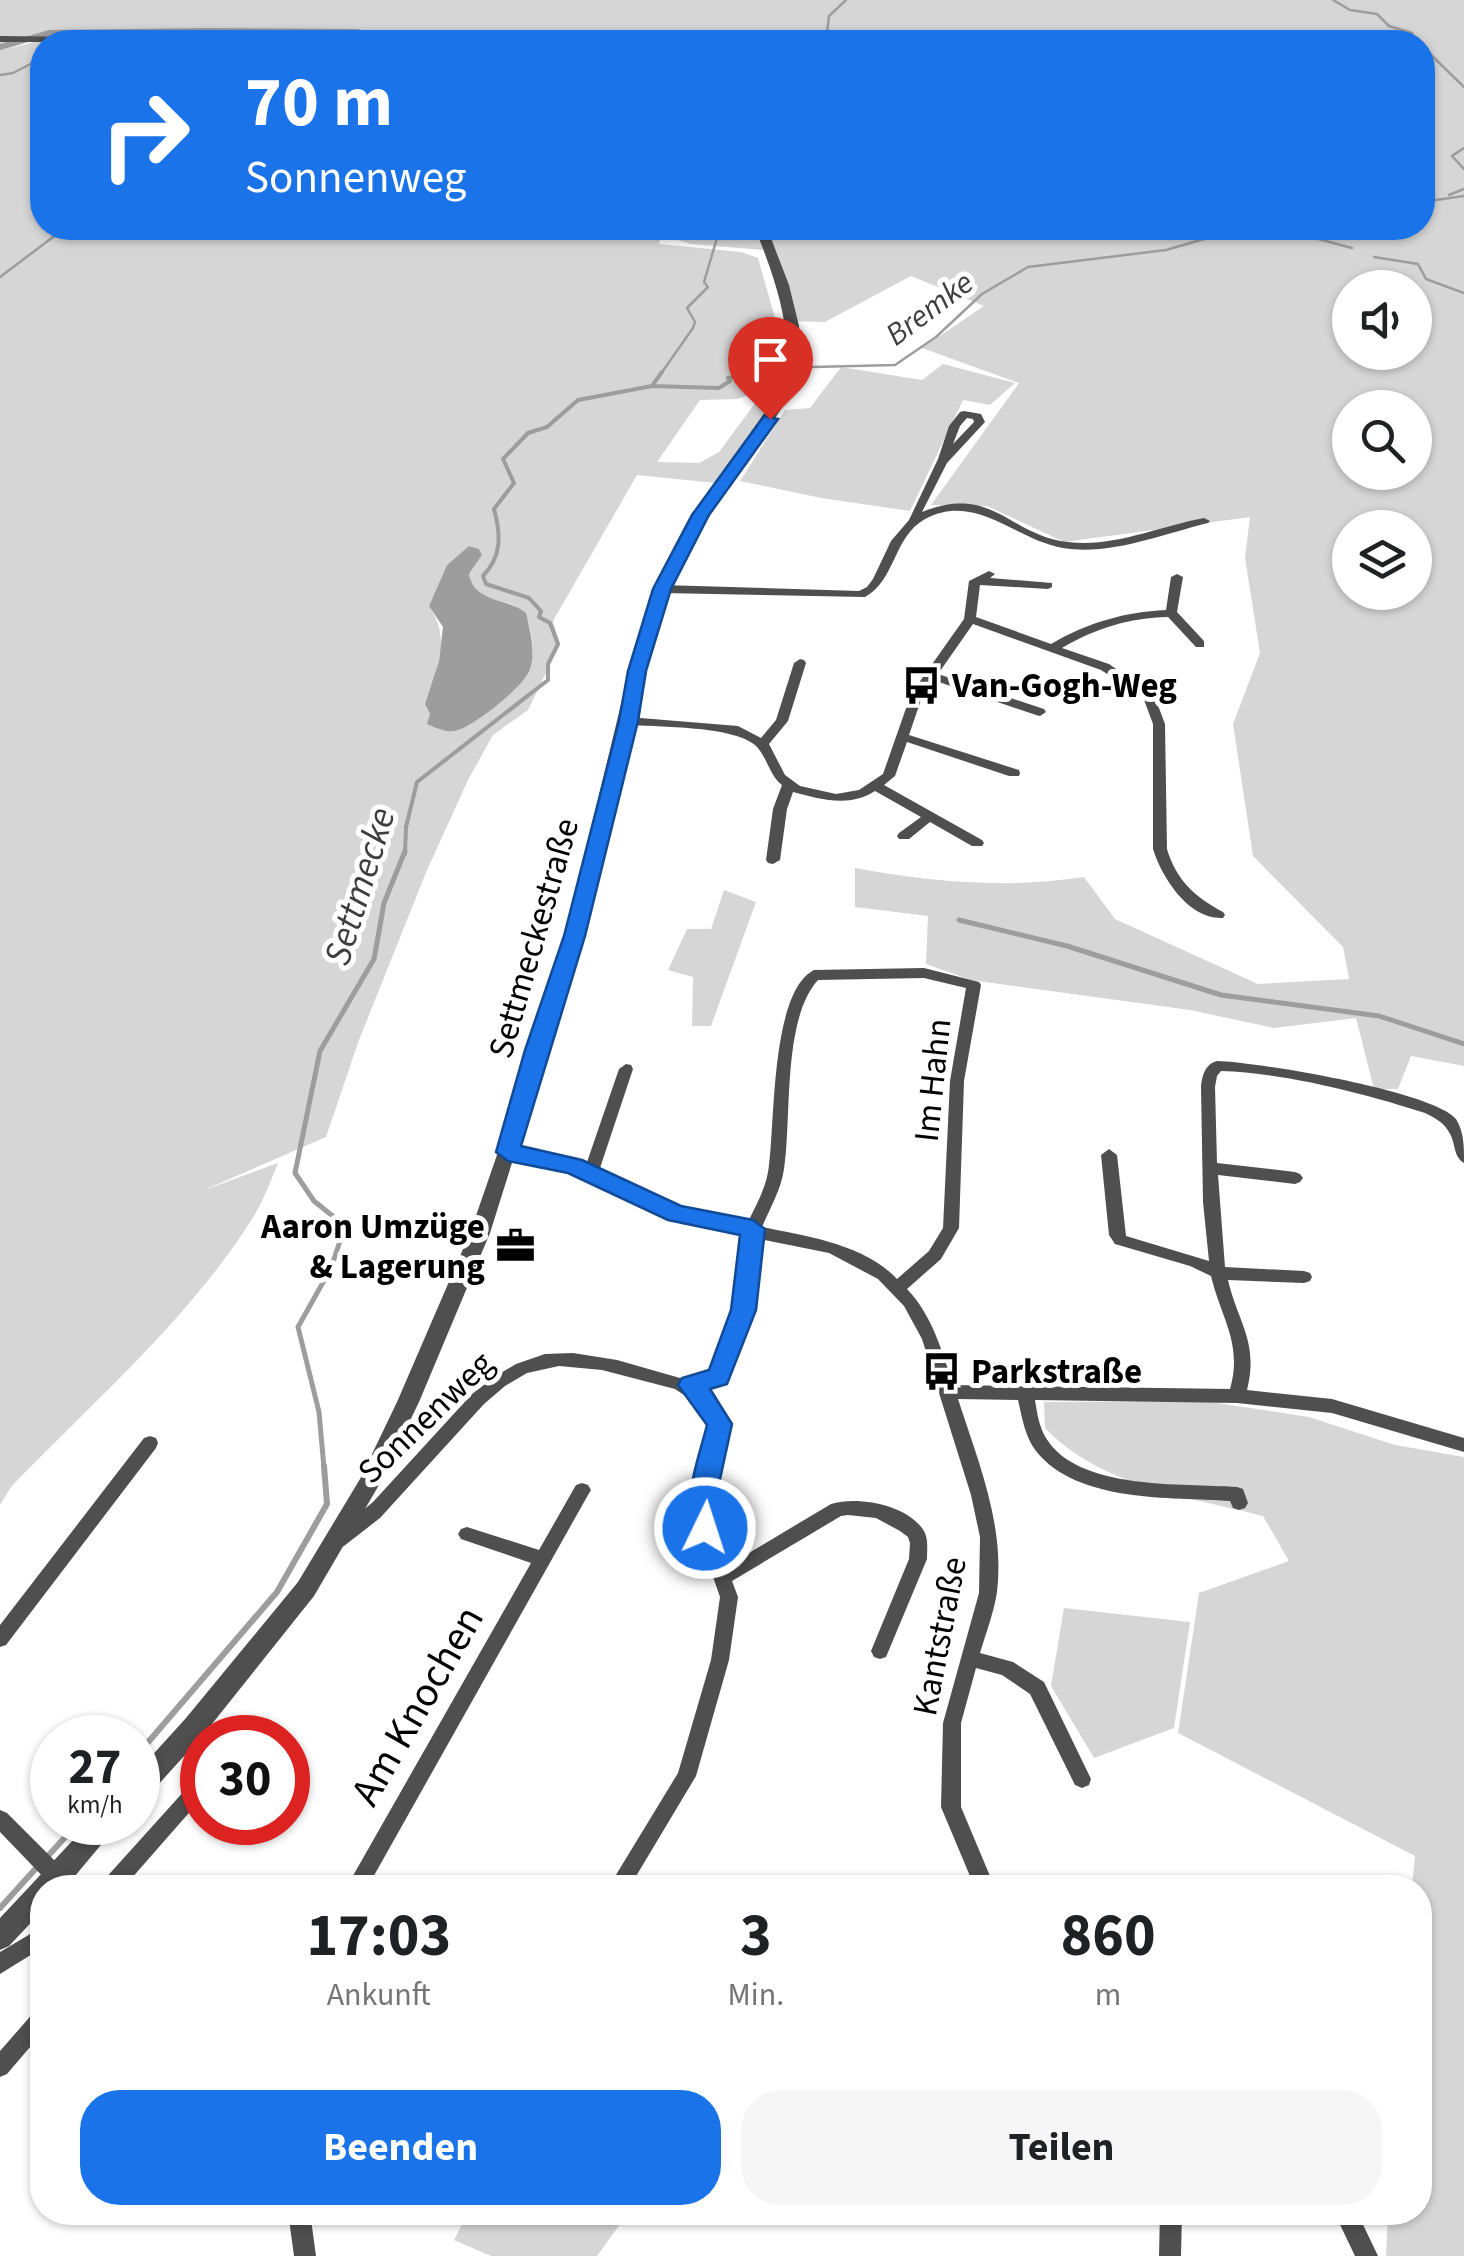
<!DOCTYPE html>
<html lang="de">
<head>
<meta charset="utf-8">
<style>
  :root { --surface:#fff; --page:#f6f6f6; --text:#202124; --muted:#757577; --accent:#1a73e8 }
  body { margin:0; font-family:"Source Sans 3",sans-serif; background:var(--page); color:var(--text); height:100vh; display:flex; flex-direction:column; font-size:38px; white-space:nowrap }
  * { box-sizing:border-box; margin:0 }
  p { font-size:32px; color:var(--muted) }
  .icon { flex:none; width:55px; height:55px; fill:none; stroke:currentColor; stroke-width:2; stroke-linecap:round; stroke-linejoin:round }
  .map { position:relative; flex:1; overflow:hidden }
  .side { position:absolute; left:30px; top:1875px; width:1402px; height:350px; display:flex; flex-direction:column; background:var(--surface); border-radius:40px; box-shadow:0 2px 8px #0004 }
  .side>* { flex:none }
  .guide { position:absolute; left:30px; top:30px; width:1405px; height:210px; border-radius:40px; box-shadow:0 2px 8px #0004; background:#1a73e8; color:#fff; overflow:hidden }
  .fabs { position:absolute; left:1332px; top:270px; display:grid; gap:20px }
  .fabs a { display:grid; place-items:center; width:100px; height:100px; border-radius:50%; background:var(--surface); box-shadow:0 2px 8px #0004; font-size:50px }
  .speed { position:absolute; left:30px; top:1715px; display:flex; gap:20px; font-size:50px; font-weight:700; text-align:center }
  .speed>* { display:grid; place-content:center; width:130px; height:130px; border-radius:50%; background:var(--surface); box-shadow:0 2px 8px #0004; line-height:1 }
  .speed small { font-size:25px; font-weight:400 }
  .speed .limit { border:15px solid #d22; background:#fff; color:#111 }
  .pin { position:absolute; display:grid; place-items:center; width:85px; height:85px; color:#fff; margin:-102px -42px; border-radius:50% 50% 50% 0; rotate:-45deg; box-shadow:0 0 10px #0007 }
  .pin .icon { rotate:45deg }
  .me { position:absolute; width:110px; margin:-55px; rotate:4deg; stroke-linejoin:round; filter:drop-shadow(0 0 8px #0008) }
  .turn { display:flex; align-items:center; gap:35px; height:210px; padding:0 50px; font-size:45px }
  .turn .icon { width:130px; height:130px; stroke-width:2.5 }
  .turn b { display:block; font-size:70px; line-height:85px }
  .eta { display:flex; justify-content:space-evenly; align-items:center; height:170px; text-align:center }
  .eta b { font-size:60px; font-weight:700; line-height:70px }
  .button { display:flex; gap:20px; margin-top:auto; padding:20px 50px }
  .button a { flex:1; height:115px; border-radius:40px; background:var(--accent); color:#fff; font-size:40px; font-weight:700; line-height:115px; text-align:center }
  .button a+a { background:var(--page); color:var(--text) }
  .map>svg:first-child { display:block }
</style>
</head>
<body>
<div class="map">
<svg width="1464" height="2256" viewBox="0 0 1464 2256">
  <rect width="100%" height="100%" fill="#fff"/>
  <path fill="#d6d6d6" fill-rule="evenodd" d="M0,0h1464v1066l-53,-10 -13,33h-24l-18,-71 -82,10 -84,-18 -219,-30 -45,-16 2,-48 -73,-9v-39c77,14 151,21 229,9l31,42 143,65 91,-5 -6,-32 -90,-91 -20,-132 27,-71 -15,-95 5,-41 -186,25 -77,-36 -56,-1 88,-122 -97,-35 62,-42 -73,-30 -86,46 -34,-1 -21,-69 -3,-24h655v-186h-1106l-316,-6zM1350,288h65v64h-65zM1350,408h65v64h-65zM1350,528h65v64h-65z
    M44,39l229,3h-231v186h714l8,22 -74,-6 -29,-10 -2,10 82,8 17,6 23,81 1,19 -15,61 -51,64 -79,-8 -84,146 7,23 -32,66 -35,25 -24,43 -42,92 -68,170 -33,97 -124,54 76,-28c-8,19 -15,39 -26,56 -63,100 -159,183 -241,268l-11,18v-1464h30l-22,8zM765,390l-46,62 -20,11 -42,-1 43,-62 37,-1zM469,546l10,3 3,6 -13,19c11,49 63,-1 64,81l-105,69 2,-10 -5,-10c12,-38 27,-63 4,-98l18,-41z
    M943,364l72,19 -25,22 -27,-5 -53,111 -89,-13 -81,-17 45,-71 25,-2 31,-41 81,13z
    M724,890l32,12 -45,124h-19l1,-49 -25,-7 19,-41h24z
    M1204,1401l105,16 86,28 69,12v799h-78l2,-43 32,-1v-324l-8,-1 3,-31 -237,-123 21,-140 90,-32 -26,-45c-77,-20 -161,-29 -218,-88l-1,-26z
    M1064,1608l126,14 -16,106 -80,30 -43,-72z
    M468,2213l160,-1v1l-31,43h-106l-37,-16z"/>
  <path fill="#9d9d9d" d="M469,546l10,3 3,6 -13,19c6,30 38,23 57,39 4,18 10,39 4,56 -5,17 -55,56 -72,61 -10,4 -21,-2 -31,-6l3,-10 -5,-10 14,-43 4,-34 -14,-21 18,-41z"/>
  <g fill="none" stroke-linecap="round" stroke-linejoin="round">
    <path stroke="#9d9d9d" stroke-width="2.5" d="M1333,0l17,10 27,4 12,12 23,7 5,9
      M826,42l3,-26 17,-16
      M1427,51l37,36
      M0,75l13,-2 29,-15
      M1464,148l-12,8 12,13
      M1449,195l15,-6
      M1422,202l42,-6
      M1277,228l75,20
      M1374,257l44,7 8,15 38,14
      M0,277l65,-49
      M813,367l82,-2 41,-28 46,-43 46,-27 138,-17 76,-22
      M660,375l33,-47 2,-6 -8,-14 21,-21 -4,-5 16,-54
      M744,375l26,-6"/>
    <path stroke="#9d9d9d" stroke-width="4" d="M652,386l67,2 11,-7 -2,-3 28,-6
      M405,854l1,-27 11,-45 131,-102v-16l10,-20 -8,-21 -11,-6 2,-6 -12,-13 -43,-14 -3,-8c19,-20 18,-41 11,-67l20,-26 -11,-24 25,-26 19,-6 31,-27 74,-14 10,-14"/>
    <path stroke="#9d9d9d" stroke-width="5" d="M959,920l108,26 154,49 158,21 85,28
      M324,1468l-5,-56 -21,-85 33,-59 14,-42 -31,-25 -19,-28 25,-122 54,-92 10,-56 21,-52"/>
    <path stroke="#9d9d9d" stroke-width="6" d="M138,1754l139,-162 50,-88 -3,-38
      M47,1857l32,-35
      M0,1908l39,-43"/>
    <path fill="#9d9d9d" fill-rule="evenodd" d="M205,28l152,1 62,13h-19l-43,-7 -308,1 -49,14v-6l49,-14z"/>
    <path fill="#4f4f4f" fill-rule="evenodd" d="M964,411l17,3 4,8 -38,41 -25,49c71,-29 87,24 146,30 45,6 92,-16 136,-24l6,3 -2,2c-45,11 -98,33 -145,25 -48,-8 -87,-56 -138,-29 -32,18 -29,61 -60,78l-203,-4 -6,-4 6,-4 197,6 8,-4 6,-8 18,-38 18,-21 29,-61 11,-33 11,-14zM967,418l6,1 1,3 -21,22 7,-18z
      M989,571l6,3 -5,4 62,5v4l-4,2 -68,-4 -4,32 75,27c36,-21 73,-32 115,-34l5,-33 6,-3 6,3 -6,35 27,29v6h-8l-28,-30c-39,1 -72,11 -106,31l47,16 45,31 11,29 2,125c9,31 28,48 56,63l2,3 -2,3c-34,2 -61,-40 -70,-69v-125l-10,-27 -42,-27 -128,-46 -35,50 106,35 2,3 -6,4 -4,-1 -103,-35 -10,14 -14,41 110,35 1,3 -1,3h-10l-102,-34 -12,34 -11,9 98,55 2,3 -2,3h-10l-42,-24 -21,17h-10l-2,-3 2,-3 22,-16 -46,-26c-26,17 -55,8 -82,1l-6,17 -7,51 -7,4 -5,-1 -2,-3 7,-51 9,-24c-13,-10 -15,-29 -27,-40 -22,-19 -96,-18 -127,-20l-6,-4 6,-4 110,9 23,12 15,-18 18,-57 6,-4 4,1 2,3 -18,58 -19,23 16,31 15,11 36,8 23,-4 24,-16 28,-80 53,-75 5,-38z
      M924,968l55,14 2,3 -17,96 -5,147 -18,31 -34,30c25,26 35,62 46,96l277,4c13,-45 -9,-71 -19,-113l-21,-10 -75,-22 -6,-9 -8,-80 8,-6 8,6 9,81 83,25 -6,-59 -2,-115c1,-11 4,-23 16,-26 40,1 215,30 239,58 8,13 8,27 8,44 -11,-7 -8,-18 -14,-29 -5,-11 -15,-16 -25,-21 -61,-20 -140,-40 -204,-42l-4,5 -2,11 2,76 78,9 5,2 3,4 -3,4 -5,2 -77,-9 7,92 79,4 6,2 2,4 -2,4 -6,2 -76,-3c10,43 31,62 19,110l85,9 132,39v14l-132,-39 -95,-10 -202,-3c2,12 4,27 11,38 32,53 137,45 191,49l6,2 5,14 -3,5 -6,2 -6,-2 -3,-7c-59,-4 -153,2 -194,-50 -11,-14 -14,-34 -18,-51l-60,-1c20,62 47,126 39,193 -3,20 -11,41 -17,61l33,9 31,20 47,97 -2,6 -7,3 -7,-3 -45,-91 -28,-19 -26,-7 -15,55v84l34,81h-20l-34,-81 2,-84 36,-130 1,-56 -9,-42 -49,-156 -18,-33 -26,-27 -49,-26 -69,-14 -9,71 -24,67 -2,5 -22,6c50,41 8,71 8,117 0,21 9,41 16,61l104,-62c26,-8 73,0 91,24 7,9 5,20 5,31l-41,98 -6,2 -6,-2 -3,-6 38,-92 1,-16 -2,-6 -8,-6 -24,-13 -28,-3 -7,1 -109,65 6,16 -9,63 -33,116 -67,112h-21l70,-115 33,-113 9,-63 -24,-69 -3,-26 19,-67 -2,-13 -8,-15 -27,-18 -73,-19 -43,-4 -32,7 -22,13 -21,18 -104,114 -36,28 -6,2 -6,-2 -3,-5 3,-5 41,-34 99,-108 22,-17 22,-13 29,-10 28,-1 44,7 70,20 25,-8 23,-62 9,-74 -61,-14 -113,-51 -67,-15 -3,-4 3,-4 5,-2 78,19 33,-96 7,-5 5,1 2,4 -34,102 92,42 56,11c9,-19 20,-37 22,-59 6,-44 2,-173 45,-195zM924,978l42,10 -16,93 -7,147 -14,23 -32,28c-33,-35 -91,-43 -135,-52 8,-19 19,-37 22,-58 8,-52 -2,-149 34,-189z
      M150,1436l6,2 2,5 -2,5 -150,197 -6,2v-22l144,-187z
      M582,1483l6,2 3,5 -3,5 -221,393h-21l185,-325 -70,-24 -3,-5 3,-5 6,-2 72,23 37,-65z
      M202,1776v22l-79,90h-23l3,-7 92,-102z
      M0,1810l7,3 57,57 3,7 -3,7 -7,2 -7,-2 -50,-52z
      M42,1927v21l-42,26v-22z
      M42,2008v25l-35,41 -7,3v-26l35,-40z
      M288,2212h22l6,44h-22z
      M1160,2212h22l-1,44h-22z
      M1334,2212h23l21,44h-23z"/>
    <path fill="#4f4f4f" fill-rule="evenodd" d="M0,36l292,3 6,3h-298z
      M755,228h12l22,57 10,41 2,40 -3,19 -91,130 -37,74 -25,82 -62,265 -93,297 -71,169 -40,83 -65,111 -110,138 -57,63 -9,4v-30l48,-53 112,-136 62,-103 37,-77 73,-169 28,-81 28,-103 39,-113 64,-265 25,-82 39,-74 91,-130c10,-56 -9,-106 -29,-157z
      M90,1822h30l-55,66h-23v23l-33,35 -9,4v-32z"/>
  </g>
  <path fill="#1a73e8" stroke="#114b97" stroke-width="2.5" d="M764,416l14,3 -69,96 -38,74 -25,82 -8,50 -53,215 -64,210 61,14 99,46 72,14 12,9 -9,81 -29,74 -17,5 22,35 -17,78 3,26 -3,8 -10,3 -9,-3c-16,-33 3,-78 11,-111l-29,-40 4,-7 27,-8 22,-60 9,-75 -72,-15 -100,-47 -60,-12 -12,-9 29,-102 39,-114 55,-215 9,-50 25,-82 39,-74z"/>
  <defs>
    <symbol id="bus-bare" viewBox="-9 -9 18 18"><path d="M-5-6H5V4H4V6H2V4H-2V6H-4V4H-5ZM-3.5-4V0h7V-4ZM-3.5 1.2v1.5H-2V1.2ZM2 1.2v1.5H3.5V1.2Z" fill="#000" stroke="#fff" stroke-width="2.5" paint-order="stroke"/></symbol>
    <symbol id="office-bare" viewBox="-9 -9 18 18"><path d="M-6-3h4V-5.5h4V-3h4V5H-6ZM-1-4.5V-3h2v-1.5ZM-6 0V1H6V0Z" fill="#000" stroke="#fff" stroke-width="2.5" paint-order="stroke"/></symbol>
  </defs>
  <g fill-rule="evenodd">
    <use href="#bus-bare" x="894" y="658" width="55" height="55"/>
    <use href="#office-bare" x="488" y="1218" width="55" height="55"/>
    <use href="#bus-bare" x="914" y="1344" width="55" height="55"/>
  </g>
  <g text-anchor="middle" stroke-width="10" stroke-linejoin="round" paint-order="stroke">
    <g font-size="32" font-style="italic" fill="#3e3e3e" stroke="#fff">
      <text transform="translate(929 308) rotate(-37)" y="11">Bremke</text>
    </g>
    <g font-size="35" font-weight="bold" fill="#000" stroke="#fff" text-anchor="start">
      <text x="952" y="697">Van-Gogh-Weg</text>
      <text x="485" y="1238" text-anchor="end">Aaron Umzüge<tspan x="485" dy="40">&amp; Lagerung</tspan></text>
      <text x="971" y="1383">Parkstraße</text>
    </g>
    <g font-size="35" fill="#000" stroke="#fff">
      <text transform="translate(533 938) rotate(-74)" y="12">Settmeckestraße</text>
      <text transform="translate(932 1080) rotate(-84)" y="12">Im Hahn</text>
      <text transform="translate(425 1417) rotate(-44)" y="12">Sonnenweg</text>
      <text transform="translate(939 1636) rotate(-79)" y="12">Kantstraße</text>
    </g>
    <g font-size="38" font-style="italic" fill="#3e3e3e" stroke="#fff">
      <text transform="translate(359 886) rotate(-73)" y="13">Settmecke</text>
    </g>
    <g font-size="42" fill="#000" stroke="#fff">
      <text transform="translate(416 1705) rotate(-60)" y="15">Am Knochen</text>
    </g>
  </g>
</svg>
<div class="fabs">
<a><svg class="icon" aria-label="sound" viewBox="0 0 24 24"><path d="M4 9h4l5-4v14l-5-4H4zM17 9q2 3 0 6"/></svg></a>
<a><svg class="icon" aria-label="search" viewBox="0 0 24 24"><circle cx="10" cy="10" r="6"/><path d="M15 15l6 6"/></svg></a>
<a><svg class="icon" aria-label="layers" viewBox="0 0 24 24"><path d="M12 4l9 5-9 5-9-5zM3 14l9 5 9-5"/></svg></a>
</div>
<div class="speed"><div>27<small>km/h</small></div><div class="limit">30</div></div>
<div class="pin" style="left:770px;top:419px;background:#d93025"><svg class="icon" aria-label="arrive" viewBox="0 0 24 24"><path d="M6 21V4h12l-3 4 3 4H6"/></svg></div>
<svg class="me" style="left:705px;top:1528px" viewBox="-20 -20 40 40"><circle r="17" fill="#1a73e8" stroke="#fff" stroke-width="3"/><path d="M0-11L8 9 0 5-8 9z" fill="#fff"/></svg>
<div class="guide">
<div class="turn"><svg class="icon" aria-label="right" viewBox="0 0 24 24"><path d="M7 20v-9h11M14 6l5 5-5 5"/></svg><div><b>70 m</b>Sonnenweg</div></div>
</div>
<section class="side">
<div class="eta">
<div><b>17:03</b><p>Ankunft</p></div>
<div><b>3</b><p>Min.</p></div>
<div><b>860</b><p>m</p></div>
</div>
<div class="button"><a>Beenden</a><a>Teilen</a></div>
</section>
</div>
</body>
</html>
